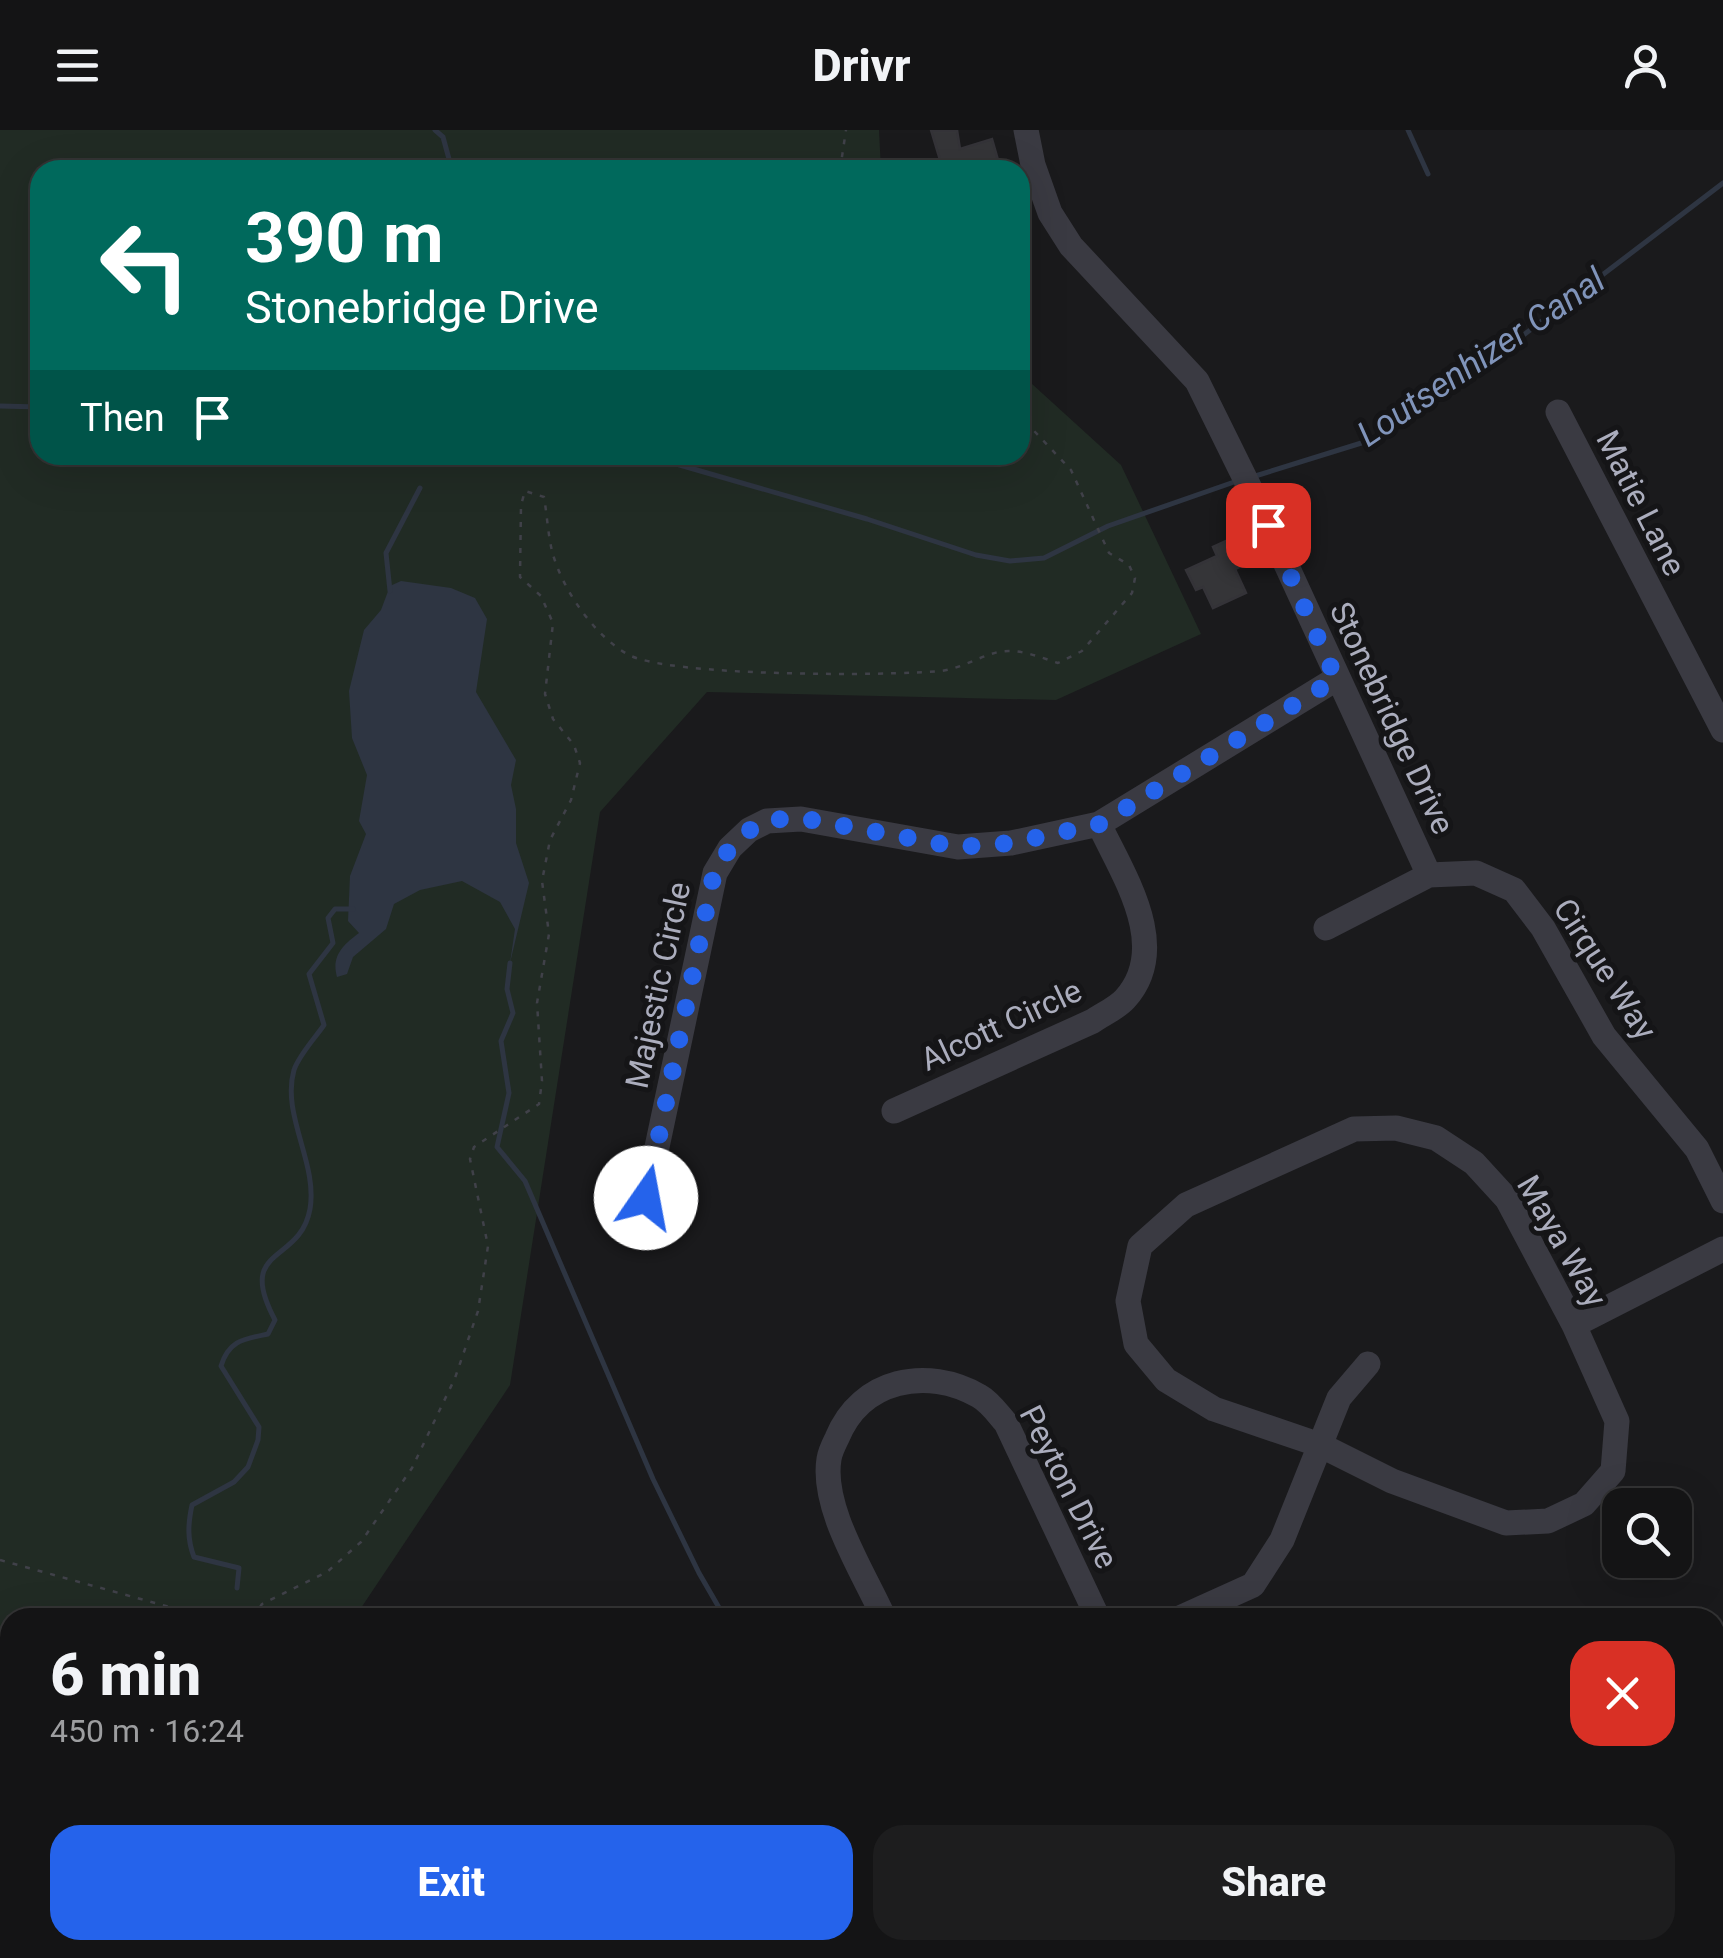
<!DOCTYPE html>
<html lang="en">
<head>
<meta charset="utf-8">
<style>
  :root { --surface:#141415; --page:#1d1d1e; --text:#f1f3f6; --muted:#9d9ea0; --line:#333334; --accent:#2563eb }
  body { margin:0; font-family:Roboto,sans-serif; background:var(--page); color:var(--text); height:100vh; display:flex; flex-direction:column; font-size:38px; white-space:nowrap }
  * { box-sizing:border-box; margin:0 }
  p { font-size:32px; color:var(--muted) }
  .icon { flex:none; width:55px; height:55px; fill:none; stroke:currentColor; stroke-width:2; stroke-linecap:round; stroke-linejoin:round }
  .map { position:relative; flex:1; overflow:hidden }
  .details { position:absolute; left:0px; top:1478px; width:1725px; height:352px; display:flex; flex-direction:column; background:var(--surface); border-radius:30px 30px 0 0; box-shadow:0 10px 40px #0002,0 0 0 2px var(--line) }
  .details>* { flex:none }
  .guide { position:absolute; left:30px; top:30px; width:1000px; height:305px; border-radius:30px; box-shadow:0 10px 40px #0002,0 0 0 2px var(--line); background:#00695c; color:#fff; overflow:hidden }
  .controls { position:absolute; left:1602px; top:1358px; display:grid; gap:20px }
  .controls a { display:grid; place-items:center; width:90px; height:90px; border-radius:20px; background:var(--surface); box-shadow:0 10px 40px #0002,0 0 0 2px var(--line); font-size:50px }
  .pin { position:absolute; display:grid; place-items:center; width:85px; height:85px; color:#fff; margin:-42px; border-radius:20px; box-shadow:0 5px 15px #0006 }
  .me { position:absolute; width:110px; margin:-55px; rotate:12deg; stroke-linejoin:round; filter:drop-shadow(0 0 8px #0008) }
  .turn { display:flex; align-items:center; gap:35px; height:210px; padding:0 50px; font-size:45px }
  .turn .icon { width:130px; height:130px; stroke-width:2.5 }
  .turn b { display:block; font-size:70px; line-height:85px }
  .then { display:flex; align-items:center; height:95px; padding:0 50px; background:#0003; gap:20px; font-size:38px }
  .round { display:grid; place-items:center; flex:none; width:105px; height:105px; border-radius:30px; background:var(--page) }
  .summary { display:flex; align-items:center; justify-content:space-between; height:170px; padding:0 50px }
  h1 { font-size:60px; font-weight:800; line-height:75px }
  .action { display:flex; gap:20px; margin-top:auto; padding:20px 50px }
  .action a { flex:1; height:115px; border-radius:30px; background:var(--accent); color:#fff; font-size:40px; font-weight:800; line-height:115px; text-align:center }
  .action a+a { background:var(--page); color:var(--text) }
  header { display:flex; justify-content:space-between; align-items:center; height:130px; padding:0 50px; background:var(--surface); font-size:45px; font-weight:800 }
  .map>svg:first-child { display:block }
</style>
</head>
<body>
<header><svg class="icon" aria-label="menu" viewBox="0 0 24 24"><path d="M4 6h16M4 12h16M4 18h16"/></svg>Drivr<svg class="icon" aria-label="person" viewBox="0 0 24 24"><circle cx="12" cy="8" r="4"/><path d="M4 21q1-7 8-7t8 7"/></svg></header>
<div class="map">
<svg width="1723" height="1828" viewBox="0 0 1723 1828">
  <rect width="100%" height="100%" fill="#1a1a1c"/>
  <path fill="#212b24" d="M0,0h879l2,40h-841v285h980v-82l101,92 80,169 -145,66 -349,-8 -107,120 -90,573 -155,232 -345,1v332h172l-4,8h-178z"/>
  <path fill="#2e3542" d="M401,451l50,7 24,10 12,21 -11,73 40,68 -5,25 5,24v34l13,40 -19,80 5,-34 -15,-27 -38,-21 -42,9 -26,14 -8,25 -33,28 -6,17 -10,3c-6,-21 6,-32 22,-44l-11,-12 2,-45 16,-42 -7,-13 8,-46 -15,-37 -3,-47 15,-61 17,-20 9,-24z"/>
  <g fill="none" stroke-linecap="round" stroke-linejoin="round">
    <path stroke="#2e3542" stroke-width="5" d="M435,0l8,7 9,33
      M1408,0l20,44
      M0,276l40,1
      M645,325l222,64 109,36 34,6 34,-3 64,-32 129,-45
      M1252,347l119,-37 150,-103 202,-154
      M390,461l-4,-38 34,-65
      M510,833l-3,26 6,24 -12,28 8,52 -12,54 28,34 128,298 46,94 26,45
      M237,1458l2,-20 -45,-11c-7,-18 -6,-33 -2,-52l42,-23 14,-15 10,-27 1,-13 -38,-61c8,-26 23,-27 47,-32l7,-14c-40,-75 25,-55 35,-111 8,-46 -29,-94 -16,-139 5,-15 21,-32 30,-45l-15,-51 24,-31 -5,-25 7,-9h18
      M0,1791l10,-6
      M858,1820l2,8
      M1704,1828l19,-10"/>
  </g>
  <path fill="#353538" stroke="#343338" stroke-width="2.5" d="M931,0h26l3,19 32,-10 6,21 -19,6 1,4h-37z
    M1235,407l13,26 -13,6 11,24 -33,15 -10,-21 -7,3 -10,-20 31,-14 -4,-9z"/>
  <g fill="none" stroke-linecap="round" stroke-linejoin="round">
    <path stroke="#404149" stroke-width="2.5" stroke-dasharray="5 8" stroke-linecap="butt" d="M840,40l6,-40
      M0,1430l209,58
      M253,1488l9,-14 65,-32 34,-30 51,-74 43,-90 23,-67 10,-65 -18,-87 4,-12 65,-43 3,-23 -5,-78 12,-69 -7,-53 8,-41 21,-40 9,-37 -6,-18 -21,-26 -8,-25 8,-71 -12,-27 -21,-19 1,-72 4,-14 19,6c3,18 4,37 8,54 10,38 41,83 75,103 39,23 261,22 313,17 20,-2 38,-14 58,-19 21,-4 41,5 60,11l24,-12 50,-58 3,-15 -6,-13 -20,-12 -38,-83 -51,-54
      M777,1820l12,8
      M144,1828l1,-8"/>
    <path stroke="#3a3a42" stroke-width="25" d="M1026,0l7,35 17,48 21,33 126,135 71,144 161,350
      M1558,282l165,318
      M1326,798l103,-53 47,-2 38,17 29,38 61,108 93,113 26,52
      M894,981l199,-90c10,-7 24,-13 32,-22 47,-52 -2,-124 -26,-175
      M1396,998l40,10 38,25 33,36 67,126 43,96 -4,50 -29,33 -36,17 -42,2 -114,-42 -72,-36 -106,-36 -48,-29 -30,-36 -8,-43 12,-55 46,-41 168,-76z
      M646,1069l69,-326 15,-25 19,-18 18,-9 34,-2 157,28 53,-4 88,-19 237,-145
      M1574,1195l149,-76
      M884,1488c-20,-45 -63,-110 -55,-159 1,-7 5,-15 8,-21 24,-59 90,-72 142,-42 11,6 19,18 27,27l92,195
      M1180,1488l73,-33 29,-45 57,-142 29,-34
      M1252,1820l3,8"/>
  </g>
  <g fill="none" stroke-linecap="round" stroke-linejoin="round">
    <path stroke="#2563eb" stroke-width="18" stroke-dasharray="0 32.4" d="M646,1068l68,-325 16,-25 20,-18 17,-10 34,-2 157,29 53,-4 89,-19 236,-145 -68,-154"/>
  </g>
  <g text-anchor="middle" stroke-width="10" stroke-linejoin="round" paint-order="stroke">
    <g font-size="32" fill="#abadbd" stroke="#151517">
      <text transform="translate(1641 373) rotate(63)" y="11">Matie Lane</text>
      <text transform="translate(1392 588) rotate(65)" y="11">Stonebridge Drive</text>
      <text transform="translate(1605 839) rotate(57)" y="11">Cirque Way</text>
      <text transform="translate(658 855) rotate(-78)" y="11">Majestic Circle</text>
      <text transform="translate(1001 895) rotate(-25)" y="11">Alcott Circle</text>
      <text transform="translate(1562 1111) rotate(60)" y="11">Maya Way</text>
      <text transform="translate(1069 1357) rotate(63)" y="11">Peyton Drive</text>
    </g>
    <g font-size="35" font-style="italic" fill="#8094ba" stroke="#151517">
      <text transform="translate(1481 227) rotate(-34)" y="12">Loutsenhizer Canal</text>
    </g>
  </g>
</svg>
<div class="controls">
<a><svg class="icon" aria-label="search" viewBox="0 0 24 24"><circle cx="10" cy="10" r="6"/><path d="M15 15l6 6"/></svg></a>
</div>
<div class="pin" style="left:1268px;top:395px;background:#d93025"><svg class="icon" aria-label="arrive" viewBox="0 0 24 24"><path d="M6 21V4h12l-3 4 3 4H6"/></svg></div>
<svg class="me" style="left:646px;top:1068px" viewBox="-20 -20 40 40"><circle r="19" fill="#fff"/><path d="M0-13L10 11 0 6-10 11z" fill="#2563eb"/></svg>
<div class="guide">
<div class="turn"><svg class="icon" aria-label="left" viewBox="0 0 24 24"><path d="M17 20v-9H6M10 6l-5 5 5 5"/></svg><div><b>390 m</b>Stonebridge Drive</div></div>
<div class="then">Then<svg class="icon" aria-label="arrive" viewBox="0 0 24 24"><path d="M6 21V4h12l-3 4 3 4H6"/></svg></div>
</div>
<section class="details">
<div class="summary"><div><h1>6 min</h1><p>450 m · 16:24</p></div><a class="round" style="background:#d93025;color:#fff"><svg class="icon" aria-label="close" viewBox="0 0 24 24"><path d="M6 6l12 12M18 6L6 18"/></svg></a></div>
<div class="action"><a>Exit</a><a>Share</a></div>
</section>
</div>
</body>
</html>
